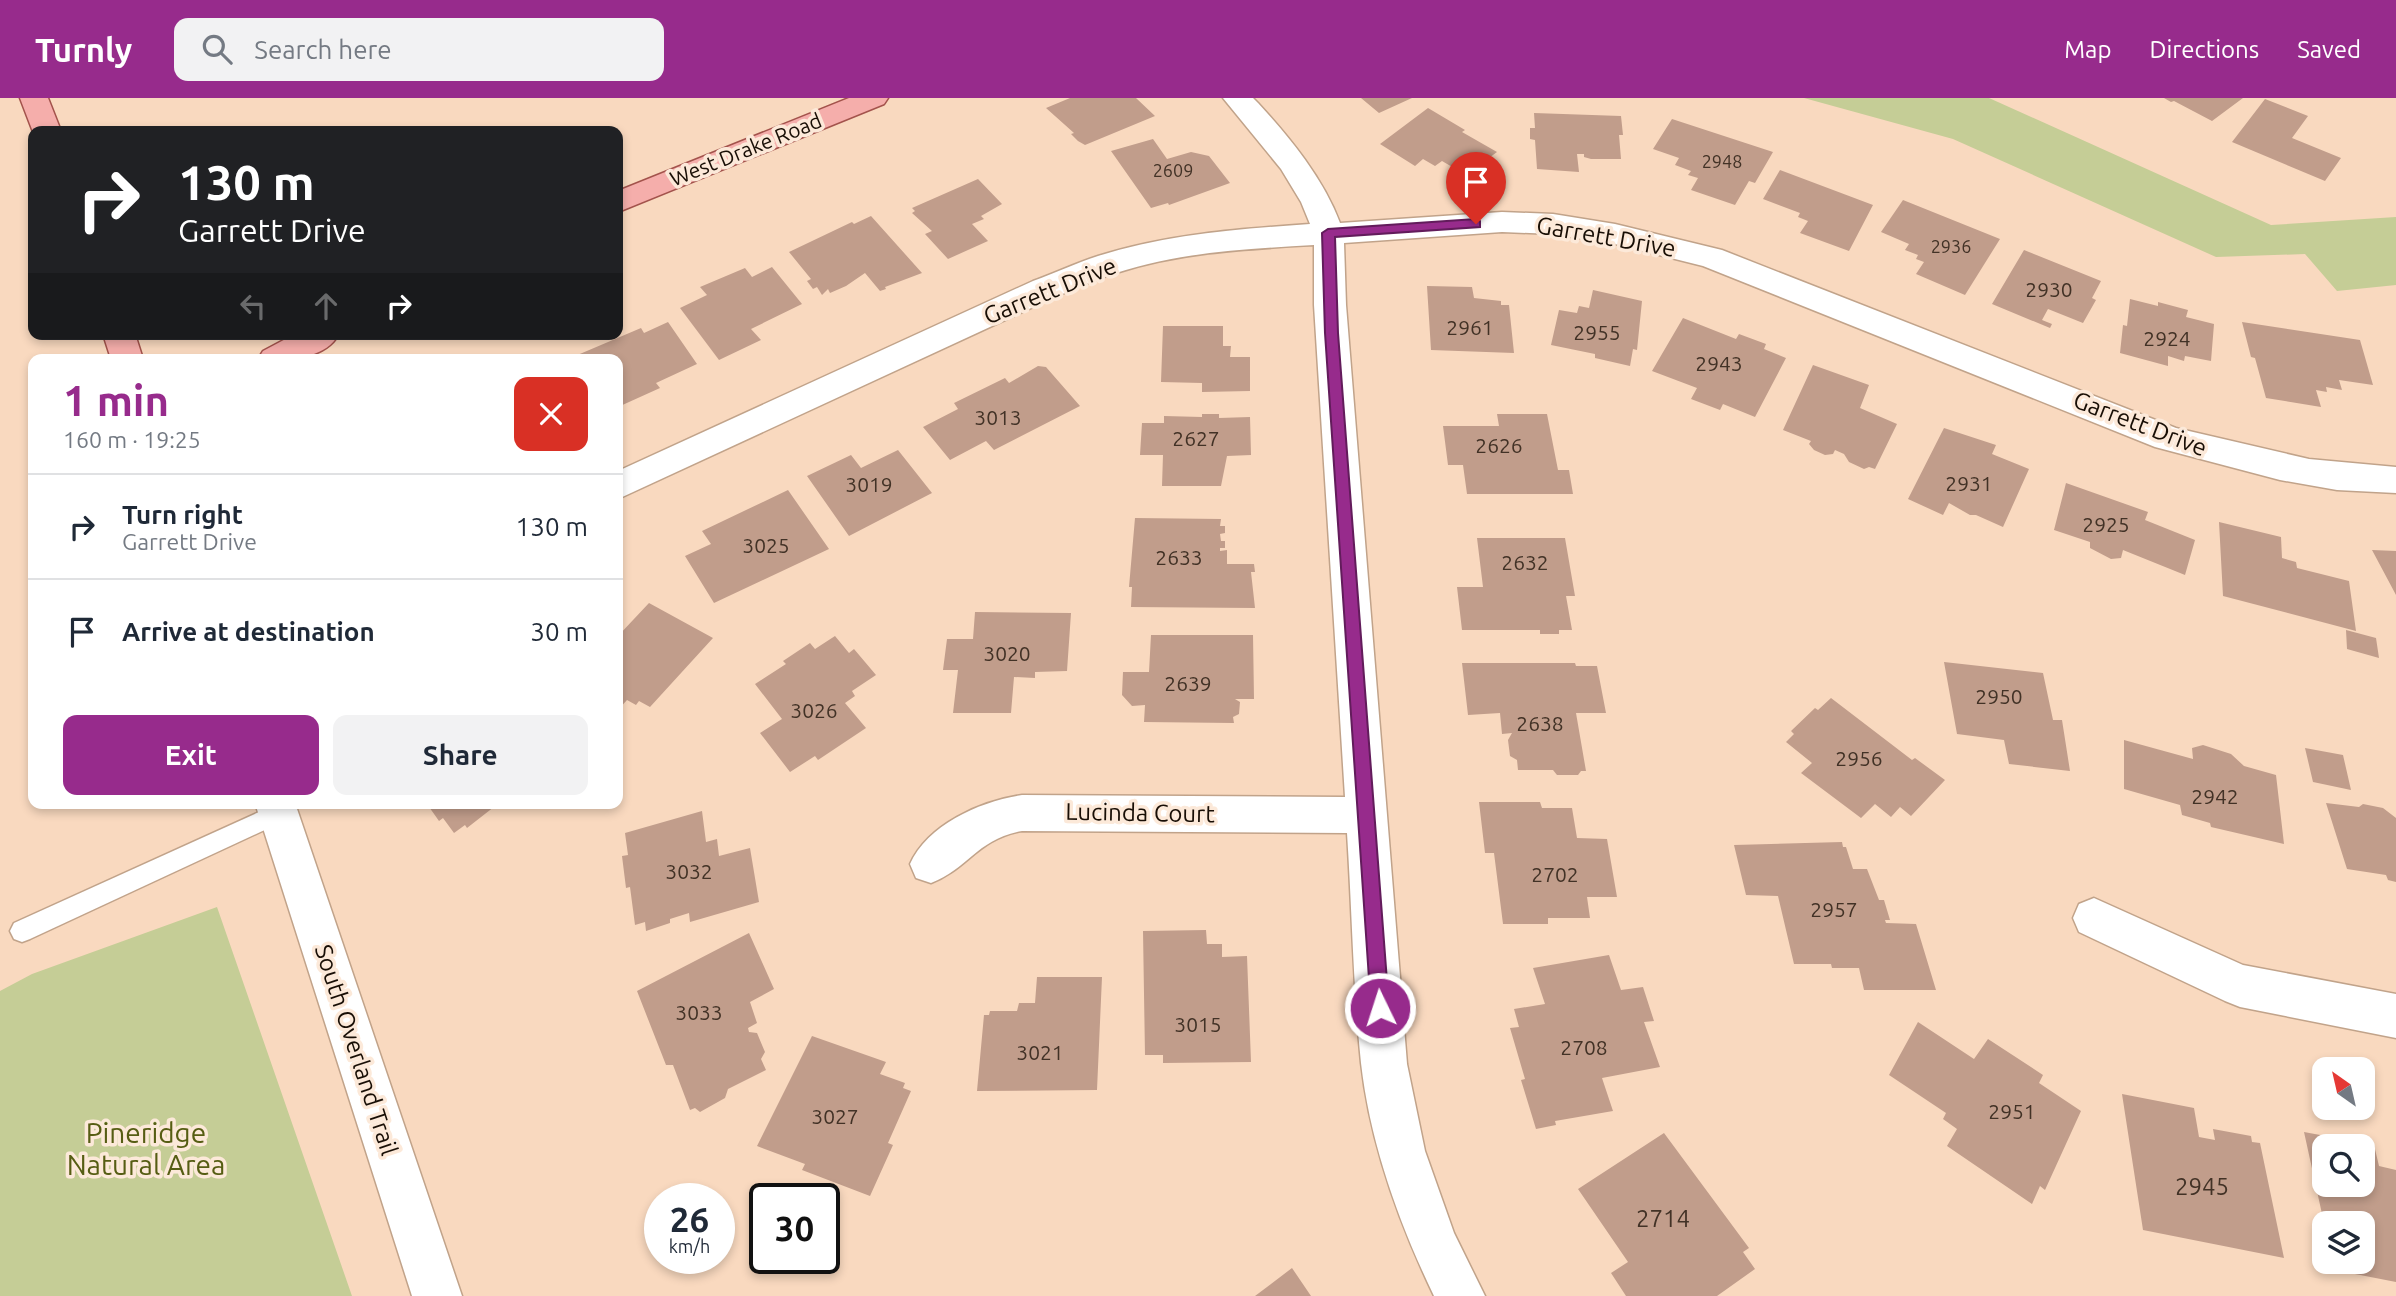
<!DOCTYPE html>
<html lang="en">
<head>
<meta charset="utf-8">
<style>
  :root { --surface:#fff; --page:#f2f2f3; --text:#1f2937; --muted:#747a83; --line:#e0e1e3; --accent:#972b8c }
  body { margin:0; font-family:Ubuntu,sans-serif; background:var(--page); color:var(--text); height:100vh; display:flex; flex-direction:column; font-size:26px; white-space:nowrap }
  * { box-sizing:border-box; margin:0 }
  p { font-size:23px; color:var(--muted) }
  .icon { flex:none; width:38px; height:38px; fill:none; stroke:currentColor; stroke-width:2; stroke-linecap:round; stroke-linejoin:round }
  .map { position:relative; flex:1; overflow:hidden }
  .details { position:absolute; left:28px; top:256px; width:595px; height:455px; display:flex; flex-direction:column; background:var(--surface); border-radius:14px; box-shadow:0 4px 10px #0003 }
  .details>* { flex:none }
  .hud { position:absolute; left:28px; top:28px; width:595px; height:214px; border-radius:14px; box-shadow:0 4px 10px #0003; background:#202124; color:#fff; overflow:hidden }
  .needle { width:46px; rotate:326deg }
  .controls { position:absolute; left:2312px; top:959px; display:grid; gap:14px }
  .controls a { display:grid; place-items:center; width:63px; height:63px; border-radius:14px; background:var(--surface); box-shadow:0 4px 10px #0003; font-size:35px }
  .speed { position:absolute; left:644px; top:1085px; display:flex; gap:14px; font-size:35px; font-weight:700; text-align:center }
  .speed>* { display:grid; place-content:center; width:91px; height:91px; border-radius:50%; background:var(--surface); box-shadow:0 4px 10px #0003; line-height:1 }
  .speed small { font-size:18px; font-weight:400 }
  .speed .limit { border:4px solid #111; border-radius:10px; background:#fff; color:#111 }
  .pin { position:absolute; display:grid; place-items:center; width:60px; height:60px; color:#fff; margin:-72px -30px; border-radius:50% 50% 50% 0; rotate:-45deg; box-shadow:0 0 7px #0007 }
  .pin .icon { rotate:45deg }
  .me { position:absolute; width:77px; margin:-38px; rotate:356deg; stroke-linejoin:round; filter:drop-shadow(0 0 5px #0008) }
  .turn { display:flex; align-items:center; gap:24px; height:147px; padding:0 35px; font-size:32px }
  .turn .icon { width:91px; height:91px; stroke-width:2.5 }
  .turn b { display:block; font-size:49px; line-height:60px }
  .lanes { display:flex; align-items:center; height:66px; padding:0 35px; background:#0003; justify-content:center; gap:35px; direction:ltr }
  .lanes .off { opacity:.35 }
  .round { display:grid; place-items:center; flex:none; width:74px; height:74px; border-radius:14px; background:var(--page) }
  .head { display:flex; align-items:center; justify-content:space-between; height:119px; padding:0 35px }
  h1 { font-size:42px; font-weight:600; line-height:52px; color:var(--accent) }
  .action { display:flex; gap:14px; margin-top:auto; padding:14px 35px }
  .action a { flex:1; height:80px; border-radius:14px; background:var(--accent); color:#fff; font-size:28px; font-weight:600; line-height:80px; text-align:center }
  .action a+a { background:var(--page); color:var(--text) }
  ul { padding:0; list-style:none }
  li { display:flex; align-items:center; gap:21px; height:105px; padding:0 35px; border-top:2px solid var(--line) }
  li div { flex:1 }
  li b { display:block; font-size:26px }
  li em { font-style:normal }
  header { display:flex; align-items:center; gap:42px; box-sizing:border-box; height:98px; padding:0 35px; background:var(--accent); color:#fff }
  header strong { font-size:33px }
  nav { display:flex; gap:38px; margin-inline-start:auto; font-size:24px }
  .search { width:490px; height:63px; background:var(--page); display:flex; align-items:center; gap:18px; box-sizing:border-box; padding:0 24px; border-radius:14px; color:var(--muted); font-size:26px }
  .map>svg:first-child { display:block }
</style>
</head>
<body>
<header>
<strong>Turnly</strong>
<div class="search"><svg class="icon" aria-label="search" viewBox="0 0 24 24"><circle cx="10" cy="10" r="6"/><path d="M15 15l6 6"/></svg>Search here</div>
<nav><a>Map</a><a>Directions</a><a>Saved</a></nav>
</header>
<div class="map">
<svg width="2396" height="1198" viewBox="0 0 2396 1198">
  <rect width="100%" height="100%" fill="#f9d9bf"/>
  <path fill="#c5cd96" d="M1804,0h185l282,127 125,-8v68l-59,6 -32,-37 -89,3 -263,-118z
    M217,809l135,389h-352v-305l32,-17z"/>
  <path fill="#c19d8b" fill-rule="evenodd" d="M1070,0h66l19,18 -70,29 -7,-4 -7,-7 3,-1 -28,-25z
    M1361,0h51l-33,15z
    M2164,0h79l-31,23 -38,-20 -3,1z
    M2265,1l43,17 -16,22 49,20 -16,23 -93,-39z
    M1428,10l37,22 -3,2 35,20 -31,23 -24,-14 -7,5 -12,-7 -8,7 -35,-22z
    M1534,15l87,3 2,19h-4l2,24h-30l-7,-2v-3h-7l2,18 -42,-3 -2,-29 -5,-1v-11h5z
    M1672,21l101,33 -18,31 -6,-2 -14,24 -44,-15 7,-12 -10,-3 3,-4 -16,-6 4,-7 -26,-9z
    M1153,41l14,20 24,-7 18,4 21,27 -61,22 -1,-2 -17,5 -40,-57z
    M1780,72l93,35 -24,46 -49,-18 8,-12 -10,-4 2,-4 -37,-14z
    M978,81l24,25 -21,12 3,3 -12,5 16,17 -40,18 -23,-25 7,-3 -20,-18 3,-2 -3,-3z
    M1903,102l97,39 -35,56 -49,-21 8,-12 -8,-3 2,-4 -13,-5 4,-6 -28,-12z
    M871,118l51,57 -37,14 1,2 -6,2 -15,-18 -19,13 -16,7 -2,-4 -6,6 -5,-8 -4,2 -6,-8 4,-2 -22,-27 63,-30 2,2z
    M2024,152l77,31 -9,17 4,2 -13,23 -35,-14 -6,11 10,4 -2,4 -58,-24z
    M772,169l30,37 -51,25 10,11 -42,20 -39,-52 27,-13 -7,-8 45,-19 7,9z
    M1427,188l45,1 2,11 27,3v4h8l5,48 -83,-3z
    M1593,192l49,11 -5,49 -4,-1 -3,17 -35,-8v-4l-44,-9 8,-35 18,3 2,-7 10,2z
    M2130,201l28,7v-4l30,8 -2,7 28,7 -3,37 -26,-5 -1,5 -16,-5v10l-48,-13 3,-28 4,1z
    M1683,220l53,21 3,-5 27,10 -2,5 22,9 -31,59 -32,-13 -3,6 -29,-11 6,-11 -45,-17z
    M668,224l29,42 -41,19 4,5 -42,19v-48h-50l73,-31 3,5z
    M2242,224l118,18 13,45 -34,-5 3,10 -16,-3 1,5 -11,-2 5,17 -55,-9 -11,-40 -4,-1z
    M1163,228h60v20h8l-1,11h20v34l-48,1v-9l-41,-1z
    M1813,267l56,20 -9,23 37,16 -22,45 -6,-2 -5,2 -15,-7 -5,-8 -9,-4 -2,4 -8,1 -11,-5 -5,-6 2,-3 -28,-11z
    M1038,268l8,1 34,39 -86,44 -8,-9 -36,19 -27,-33 35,-18 -4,-6 51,-25 4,5z
    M1202,316h17v4l31,-1 1,38 -24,1 -6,30h-59l1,-31h-23l2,-32h22v-7l38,1z
    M1497,316h50l11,56h11l4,24h-106l-4,-29h-15l-5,-39h56z
    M1944,330l52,17 -4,9 37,15 -26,58 -27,-12h-6l-21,-12 -6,12 -35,-16z
    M898,352l34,43 -83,43 -42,-60 44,-21 10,13z
    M2066,385l82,29 -3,8 50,20 -10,35 -62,-25 -2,8 -10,1 -21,-11v-6l-36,-12z
    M788,392l41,59 -115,54 -29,-47 26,-12 -9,-13z
    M1135,420l86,1 -1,7h5v7l-5,1 1,7h4v7h-5v3l7,-1v14h27l1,8h-4l4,36 -124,-1 1,-20h-3z
    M2219,424l62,15 1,21 14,4 1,6 52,13 7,50 -133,-35z
    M1477,440h88l10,58h-9l6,34h-13v4h-19v-4h-78l-5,-43h26z
    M2372,452l24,1v44z
    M649,505l64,35 -63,69 -11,-6 -3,4 -9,-5 -9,10v-74z
    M975,514l96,1 -4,58 -32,1v6l-21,-1 -3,36h-58l5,-43h-15l4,-31h26z
    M2346,532l30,8 3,20 -32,-9z
    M1151,537h102l1,64h-19l5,3 -1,12 -6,3 1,6 -90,-1 1,-17 -13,1 -10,-11 1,-23h26z
    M835,538l14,17 5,-4 22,26 -24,16 3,5 -10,7 21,25 -48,32 -3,-4 -25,16 -30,-39 22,-14 -27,-35 31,-20 -3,-3 27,-18 5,6z
    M1944,564l99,11 10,47h9l8,51 -61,-7 -5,-24 -47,-6z
    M1462,565h113l1,3h21l9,47h-30l10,58h-5l-3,4h-21l-4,-5h-35l-1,-10 -7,-4 -2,-16 4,-7 -10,1 -2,-21 -32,2z
    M1831,600l81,62 3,-2 30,22 -34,36 -11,-9 -9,10 -16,-13 -14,14 -60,-45 11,-10 -26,-21 8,-8 -3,-3 24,-23 3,2z
    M2124,642l69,19 -1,-11 11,-3 28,9 13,12 32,9 8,69 -73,-17 -1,-4 -28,-8 -2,-10 -56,-16z
    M2305,650l38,7 8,35 -38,-8z
    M1479,704h61l2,6h30l5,30 30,1 10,58h-30l3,21h-42v6h-45l-9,-71h-9z
    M429,705h70l-32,25 -2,-3 -11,8 -11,-15 -4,3 -12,-17z
    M2326,705l33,4 4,-3 20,4 13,10v64l-8,-2 -2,-5 -39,-6z
    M702,713l4,31 11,-3 2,17 31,-8 9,54 -69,20 -1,-9 -19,6v4l-24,8 -1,-9 -10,3 -5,-38 -4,1 -4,-32 6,-1 -3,-22z
    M1842,744l1,5h3l7,22h14l12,31h5l6,20h-5l1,3 30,1 20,66h-72l-5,-22h-27l-1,-4h-37l-16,-68 -32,-1 -12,-50z
    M1206,832l1,14h15v13l25,-1 4,106 -88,1v-8h-18l-2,-124z
    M749,835l25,56 -24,13 7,21 -9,5 1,4 8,1 8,19 -4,7 5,11 -38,19 -3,9 -25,14 -5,-4 -5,2 -17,-45h-7l-29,-74z
    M1609,857l12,35 22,-3 11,34 -10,1 16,45 -58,11 11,33 -58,10 1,4 -20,4 -15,-49 4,-1 -15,-51 9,-1 -5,-18 31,-5 -12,-36z
    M1037,879h65l-5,113 -120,1 7,-76h5l1,-4h27l2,-8h16z
    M1918,924l56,37 14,-20 55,36 -4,8 42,28 -36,79 -5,-4 -8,18 -85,-58 10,-17 -14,-10 3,-6 -57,-38z
    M812,938l74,26 -6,12 25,9 -2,5 8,3 -23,52 5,2 -23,51 -68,-26 3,-6 -48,-18z
    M2122,996l72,14 5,29 16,3 -2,-11 38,7 1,6 8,1 24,115 -141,-28z
    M2304,1034l70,13 5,21 17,4v112l-41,-8 -3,-8 -16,-3 26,-1v-39h-38zM2324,1048h38v39h-38z
    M1664,1035l85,115 -6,4 12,17 -38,27h-91l-15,-23 17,-11 -50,-73z
    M1292,1170l19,28h-56z"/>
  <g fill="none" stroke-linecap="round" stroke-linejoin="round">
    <defs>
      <path id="lane" d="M279,705l7,3 3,7 -3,7 -256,119 -8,3 -8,-3 -4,-8 4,-8z"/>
      <path id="street" d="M1223,0h30l5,5c32,35 65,75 82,120l162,-11 51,2 62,10 107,26 454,178 133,31 87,8v26l-59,-3 -57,-10 -125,-33 -452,-181 -88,-22 -62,-10 -51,-2 -158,11 2,62 61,759 18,87 29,82 31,63h-51c-35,-73 -64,-153 -73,-233 -8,-76 -9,-154 -14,-230l-325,-2c-45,8 -54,38 -91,52l-15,-5 -6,-14c18,-40 71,-63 112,-69l323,2 -31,-492v-60c-67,4 -134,7 -198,28 -21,6 -41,16 -61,24l-437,202v-28l415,-190c22,-8 43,-18 65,-25 69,-22 141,-27 212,-32l-9,-22 -20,-33z
        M255,705h40l167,493h-50z
        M2094,800l149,67 153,29v44l-156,-31 -15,-6 -146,-69 -6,-14 6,-14z"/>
      <path id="primary" d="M20,0h28l13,33 -28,1z
        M849,0h39l-4,6 -266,108v-21z
        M103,236h32l8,25h-32z
        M295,236h44c-16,28 -54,25 -81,25l5,-8z"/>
    </defs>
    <use href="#lane" stroke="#c1a38a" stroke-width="3"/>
    <use href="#street" stroke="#c1a38a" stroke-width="3"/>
    <use href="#primary" stroke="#a3534c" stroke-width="3"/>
    <use href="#lane" fill="#fff" fill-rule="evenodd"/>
    <use href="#street" fill="#fff" fill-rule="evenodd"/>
    <use href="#primary" fill="#f5aeab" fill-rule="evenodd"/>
  </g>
  <path fill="#972b8c" stroke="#621c5b" stroke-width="2" d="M1476,121l4,2v6l-145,10 3,96 51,675 -2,7 -7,2 -6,-2 -3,-7 -46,-675 -3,-100 6,-4z"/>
  <g text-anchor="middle" stroke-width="7" stroke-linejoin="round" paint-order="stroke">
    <g font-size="18" fill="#423226">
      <text x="1722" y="70">2948</text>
      <text x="1173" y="79">2609</text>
      <text x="1951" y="155">2936</text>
    </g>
    <g font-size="21" fill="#180e05" stroke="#fce9d9">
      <text transform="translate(746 52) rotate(-22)" y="7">West Drake Road</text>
    </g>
    <g font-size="21" fill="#423226">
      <text x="2049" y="199">2930</text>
      <text x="1470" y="237">2961</text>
      <text x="1597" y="242">2955</text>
      <text x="2167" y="248">2924</text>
      <text x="1719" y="273">2943</text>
      <text x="998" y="327">3013</text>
      <text x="1196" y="348">2627</text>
      <text x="1499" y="355">2626</text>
      <text x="1969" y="393">2931</text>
      <text x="869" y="394">3019</text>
      <text x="2106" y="434">2925</text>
      <text x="766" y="455">3025</text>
      <text x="1179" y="467">2633</text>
      <text x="1525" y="472">2632</text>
      <text x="1007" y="563">3020</text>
      <text x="1188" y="593">2639</text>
      <text x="1999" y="606">2950</text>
      <text x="814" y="620">3026</text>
      <text x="1540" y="633">2638</text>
      <text x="1859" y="668">2956</text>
      <text x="2215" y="706">2942</text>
      <text x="689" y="781">3032</text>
      <text x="1555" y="784">2702</text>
      <text x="1834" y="819">2957</text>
      <text x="699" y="922">3033</text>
      <text x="1198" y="934">3015</text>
      <text x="1584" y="957">2708</text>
      <text x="1040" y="962">3021</text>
      <text x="2012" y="1021">2951</text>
      <text x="835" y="1026">3027</text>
    </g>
    <g font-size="24" fill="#180e05" stroke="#fce9d9">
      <text transform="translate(1606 139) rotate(10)" y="8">Garrett Drive</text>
      <text transform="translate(1050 193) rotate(-22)" y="8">Garrett Drive</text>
      <text transform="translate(2140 326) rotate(21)" y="8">Garrett Drive</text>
      <text transform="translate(1140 715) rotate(1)" y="8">Lucinda Court</text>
      <text transform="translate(356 952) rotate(72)" y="8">South Overland Trail</text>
    </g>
    <g font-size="24" fill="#423226">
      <text x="2202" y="1097">2945</text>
      <text x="1663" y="1129">2714</text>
    </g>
    <g font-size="28" fill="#565d13" stroke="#fce9d9">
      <text x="146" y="1045">Pineridge<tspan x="146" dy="32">Natural Area</tspan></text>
    </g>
  </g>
</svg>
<div class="controls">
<a><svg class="needle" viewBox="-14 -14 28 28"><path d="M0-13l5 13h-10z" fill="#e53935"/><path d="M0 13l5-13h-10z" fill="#747a83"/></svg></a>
<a><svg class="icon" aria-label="search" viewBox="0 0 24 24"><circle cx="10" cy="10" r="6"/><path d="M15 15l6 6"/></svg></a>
<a><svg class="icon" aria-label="layers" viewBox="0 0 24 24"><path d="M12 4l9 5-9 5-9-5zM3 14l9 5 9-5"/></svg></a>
</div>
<div class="speed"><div>26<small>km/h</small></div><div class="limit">30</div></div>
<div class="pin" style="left:1476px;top:126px;background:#d93025"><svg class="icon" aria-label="arrive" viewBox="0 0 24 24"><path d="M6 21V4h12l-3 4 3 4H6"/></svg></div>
<svg class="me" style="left:1380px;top:910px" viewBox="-20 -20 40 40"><circle r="17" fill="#972b8c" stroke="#fff" stroke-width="3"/><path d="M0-11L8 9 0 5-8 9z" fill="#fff"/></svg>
<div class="hud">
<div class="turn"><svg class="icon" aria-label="right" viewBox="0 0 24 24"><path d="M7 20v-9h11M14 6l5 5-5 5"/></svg><div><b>130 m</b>Garrett Drive</div></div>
<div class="lanes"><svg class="icon off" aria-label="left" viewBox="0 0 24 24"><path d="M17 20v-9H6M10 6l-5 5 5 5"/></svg><svg class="icon off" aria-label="ahead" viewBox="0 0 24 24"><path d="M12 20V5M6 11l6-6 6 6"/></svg><svg class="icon" aria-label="right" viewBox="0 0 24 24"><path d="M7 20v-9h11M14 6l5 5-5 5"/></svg></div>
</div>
<section class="details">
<div class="head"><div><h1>1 min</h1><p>160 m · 19:25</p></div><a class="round" style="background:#d93025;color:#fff"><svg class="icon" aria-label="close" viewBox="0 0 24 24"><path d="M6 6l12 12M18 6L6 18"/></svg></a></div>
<ul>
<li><svg class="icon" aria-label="right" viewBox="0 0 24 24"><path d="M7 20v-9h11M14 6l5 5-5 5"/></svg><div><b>Turn right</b><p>Garrett Drive</p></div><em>130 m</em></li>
<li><svg class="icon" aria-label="arrive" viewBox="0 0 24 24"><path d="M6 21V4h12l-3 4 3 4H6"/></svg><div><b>Arrive at destination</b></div><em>30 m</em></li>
</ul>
<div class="action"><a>Exit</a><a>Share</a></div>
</section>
</div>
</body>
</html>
